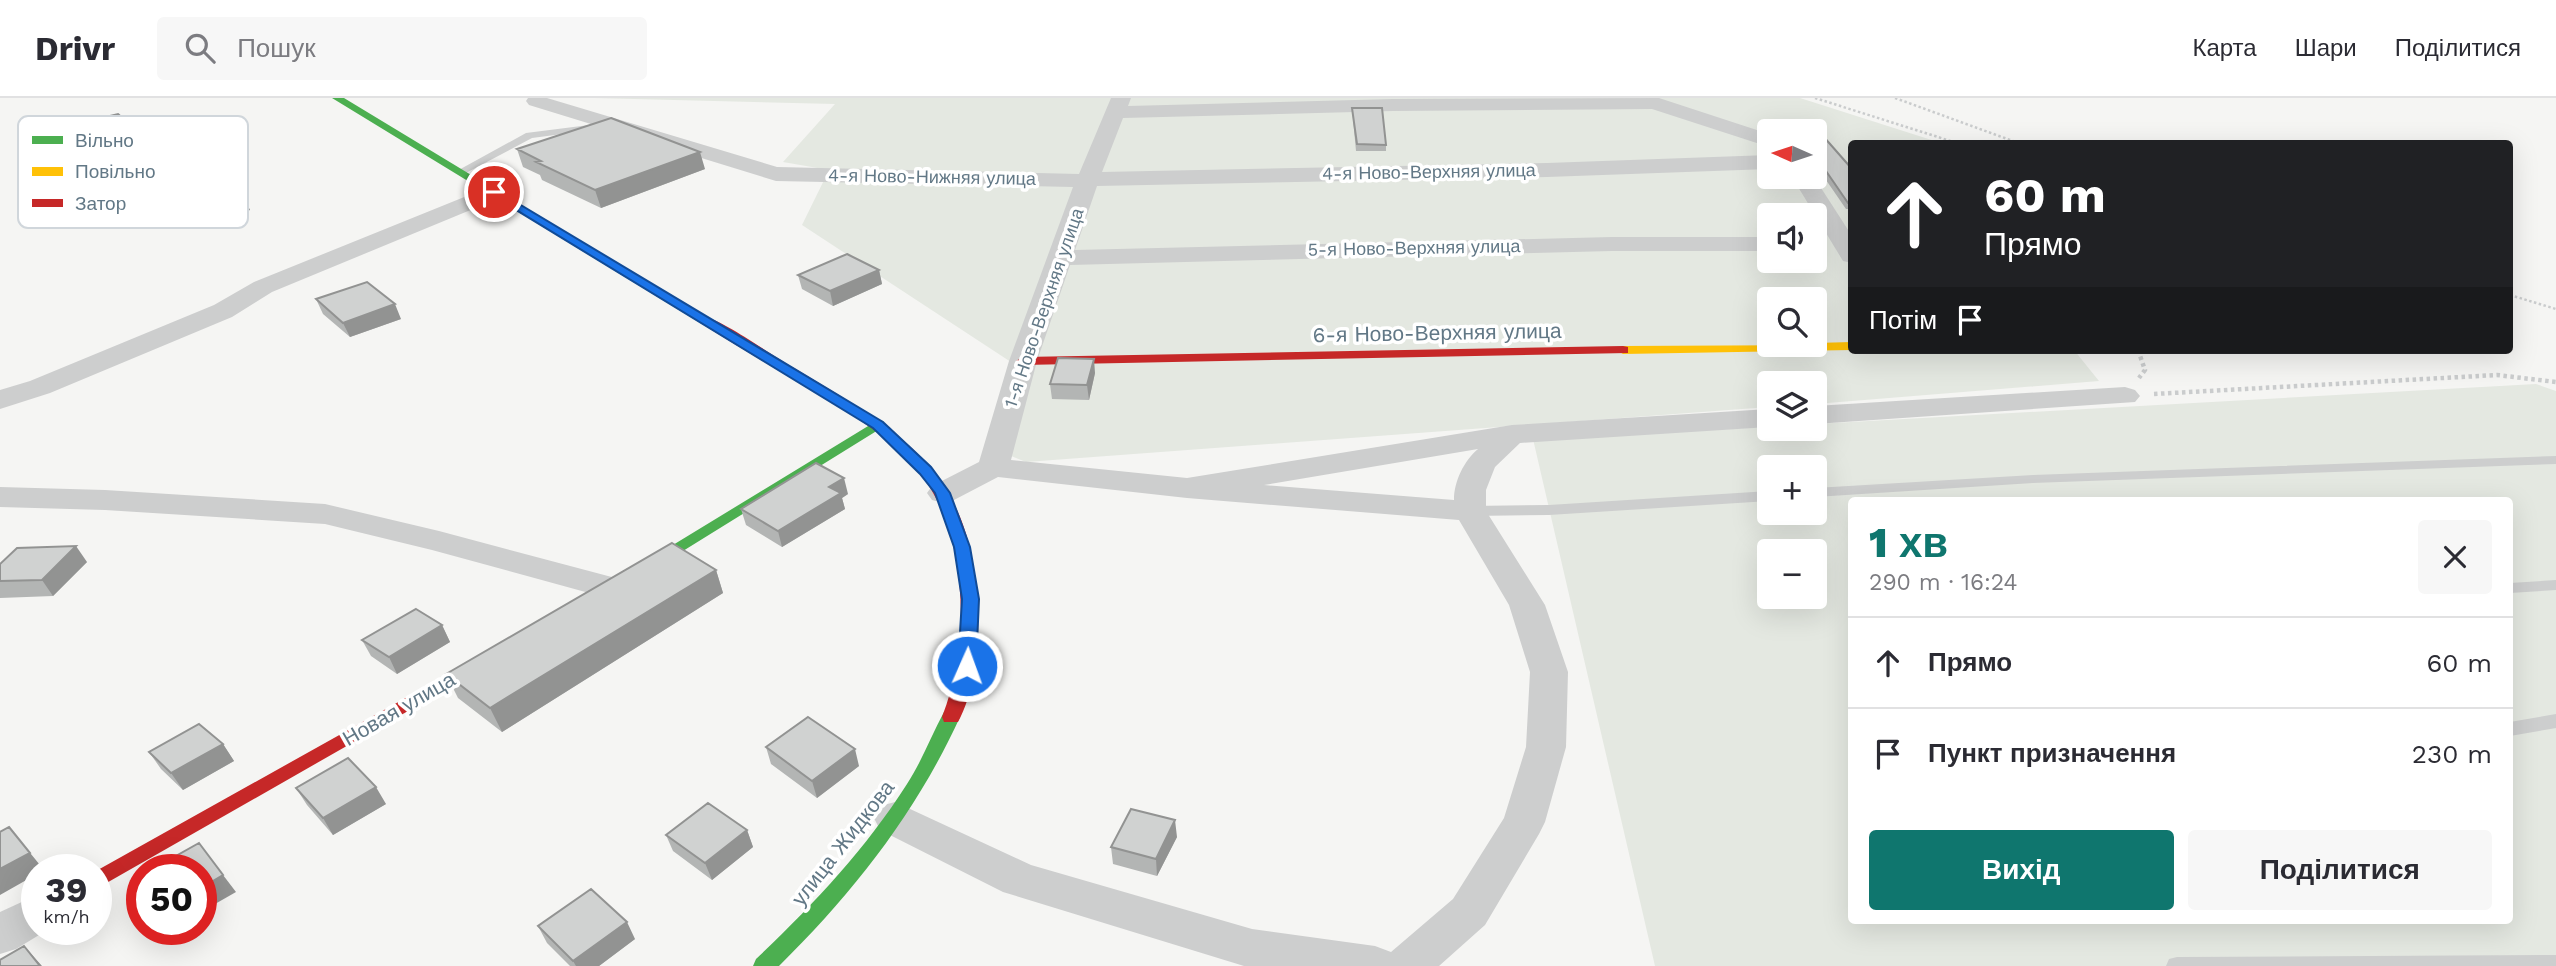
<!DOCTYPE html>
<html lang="uk">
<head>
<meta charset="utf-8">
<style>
  :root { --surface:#fff; --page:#f7f7f7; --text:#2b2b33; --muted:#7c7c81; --line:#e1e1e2; --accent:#0f766e }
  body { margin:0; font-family:"Work Sans",sans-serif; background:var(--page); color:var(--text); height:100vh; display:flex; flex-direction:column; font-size:26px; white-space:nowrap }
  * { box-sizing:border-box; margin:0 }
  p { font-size:23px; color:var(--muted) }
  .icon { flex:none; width:38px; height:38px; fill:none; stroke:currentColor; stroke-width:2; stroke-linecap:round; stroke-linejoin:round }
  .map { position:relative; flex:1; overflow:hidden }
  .details { position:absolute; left:1848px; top:399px; width:665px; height:427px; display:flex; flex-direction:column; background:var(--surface); border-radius:7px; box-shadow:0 7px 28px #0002 }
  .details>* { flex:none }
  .banner { position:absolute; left:1848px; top:42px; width:665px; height:214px; border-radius:7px; box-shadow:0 7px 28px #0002; background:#202124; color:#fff; overflow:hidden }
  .needle { width:46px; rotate:273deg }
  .tools { position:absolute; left:1757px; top:21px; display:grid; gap:14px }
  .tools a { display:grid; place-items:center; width:70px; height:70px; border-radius:7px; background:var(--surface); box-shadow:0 7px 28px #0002; font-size:35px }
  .speed { position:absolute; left:21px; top:756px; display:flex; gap:14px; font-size:35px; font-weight:700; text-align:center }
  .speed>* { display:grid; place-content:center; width:91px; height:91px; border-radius:50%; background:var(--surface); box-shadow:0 7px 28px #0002; line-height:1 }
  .speed small { font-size:18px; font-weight:400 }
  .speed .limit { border:10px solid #d22; background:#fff; color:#111 }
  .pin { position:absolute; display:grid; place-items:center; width:60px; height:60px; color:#fff; margin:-30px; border:4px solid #fff; border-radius:50%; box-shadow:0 2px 7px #0007 }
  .me { position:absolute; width:77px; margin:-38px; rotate:2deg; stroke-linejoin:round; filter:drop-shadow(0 0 5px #0008) }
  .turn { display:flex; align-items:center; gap:24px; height:147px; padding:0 21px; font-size:32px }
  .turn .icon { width:91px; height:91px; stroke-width:2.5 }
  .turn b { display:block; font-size:49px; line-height:60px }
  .then { display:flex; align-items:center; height:66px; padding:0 21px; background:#0003; gap:14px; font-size:26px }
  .round { display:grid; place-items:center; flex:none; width:74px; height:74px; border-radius:7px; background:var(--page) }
  .head { display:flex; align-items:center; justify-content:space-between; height:119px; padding:0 21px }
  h1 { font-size:42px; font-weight:800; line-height:52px; color:var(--accent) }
  .primary-button { display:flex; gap:14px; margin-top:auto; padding:14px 21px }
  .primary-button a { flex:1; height:80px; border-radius:7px; background:var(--accent); color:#fff; font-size:28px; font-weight:800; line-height:80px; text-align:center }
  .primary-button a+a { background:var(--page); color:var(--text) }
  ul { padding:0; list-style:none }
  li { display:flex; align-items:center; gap:21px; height:91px; padding:0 21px; border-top:2px solid var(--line) }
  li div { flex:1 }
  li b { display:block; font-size:26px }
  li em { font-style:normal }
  header { display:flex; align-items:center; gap:42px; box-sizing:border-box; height:98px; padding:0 35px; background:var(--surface); border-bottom:2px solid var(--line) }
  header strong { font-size:33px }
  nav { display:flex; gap:38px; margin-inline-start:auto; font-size:24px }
  .search { width:490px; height:63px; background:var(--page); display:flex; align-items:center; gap:18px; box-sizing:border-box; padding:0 24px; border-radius:7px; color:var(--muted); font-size:26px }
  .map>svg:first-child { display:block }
</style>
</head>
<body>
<header>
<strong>Drivr</strong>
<div class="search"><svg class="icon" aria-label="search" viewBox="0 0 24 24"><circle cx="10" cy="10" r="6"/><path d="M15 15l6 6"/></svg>Пошук</div>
<nav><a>Карта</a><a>Шари</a><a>Поділитися</a></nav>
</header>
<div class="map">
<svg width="2556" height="868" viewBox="0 0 2556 868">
  <rect width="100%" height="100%" fill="#f5f5f3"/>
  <path fill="#e4e8e1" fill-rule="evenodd" d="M594,0h1206l141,45 -89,1v206h222l25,31 -284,23v-21h-46v24l-743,55 -30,-12 21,-84 -215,-141 27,-55 -46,-8 52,-58zM1769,33h46v46h-46zM1769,117h46v46h-46zM1769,201h46v46h-46z
    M2536,286l20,7v575h-901l-122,-527 236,-12 46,2v-5zM1769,369h46v46h-46zM1852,402h658v420h-658zM1769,453h46v46h-46z"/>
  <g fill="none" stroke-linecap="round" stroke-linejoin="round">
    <path stroke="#cacccd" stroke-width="2.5" stroke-dasharray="2.5 2.5" stroke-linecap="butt" d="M1815,0l145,46
      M1895,0l126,46
      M2510,197l46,14"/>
    <path stroke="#cacccd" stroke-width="4.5" stroke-dasharray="3.5 3.5" stroke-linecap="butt" d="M2138,252l7,20 -6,8
      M2154,296l343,-19 59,7"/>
    <path fill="#cdcece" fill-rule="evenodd" d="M605,25l3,1v4l-76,10 -68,36 -9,-2 71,-39z
      M2556,358v8l-523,19 -218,14v-9l218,-13z
      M1769,393v10l-220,14 -79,1 -8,-5 8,-5 79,-1z
      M2556,482v10l-46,3v-10z
      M2556,616v14l-46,8v-14z
      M2556,857v11h-390l3,-7 8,-2z"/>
    <path fill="#cdcece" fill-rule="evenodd" d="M528,0h19l230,69 302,7 32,-76h20l-3,8 265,-7 266,-1 110,36v13l-117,-38 -259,2 -270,7 -21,54 445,-9 222,-8v14l-222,8 -450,9 -22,64 537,-13h157v14h-157l-542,14 -33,96 -26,99 176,18 325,-53 257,-16v18l-249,16 -25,24 -9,23v21l59,94 23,67 -2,75 -21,75 -6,12 -54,91 -46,41h-195l-241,-74 -123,-62 -6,-12 6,-12 15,-4 136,63 221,64 123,17 16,6 62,-53 51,-81 22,-71 4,-75 -21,-67 -50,-85 -272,-22 -189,-21 -44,23 -11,3 -11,-3 -5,-7 5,-7 47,-24 30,-101 64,-174 -297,-6 -247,-76 -3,-4zM1478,351c-14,12 -24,32 -24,51l-190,-15z
      M1792,79h22l38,59v27l-9,-2z
      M494,87l8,2 3,5 -3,5 -230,95 -40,25 -182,76 -50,16v-19l30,-9 184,-76 40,-23z
      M2125,289l10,3 5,6 -5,6 -320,22v-18z
      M0,389l105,3 220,14 114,27 184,49 5,8 -5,8 -12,3 -179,-49 -107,-26 -220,-14 -105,-3z
      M37,797v34h12l-33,20 -16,5v-42z"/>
    <path fill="#4caf50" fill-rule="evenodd" d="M332,0h12l368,223 -2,3h-8z
      M878,322l5,1 2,3 -2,3 -242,150h-12l-2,-4z
      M951,612l7,2 2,5c-44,96 -106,175 -181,249h-26l3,-7c56,-53 109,-109 151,-175 15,-23 24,-48 37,-72z"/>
    <path fill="#ffc107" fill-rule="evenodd" d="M1852,244v8l-229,4 -7,-4 7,-4 192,-1v-2z"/>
    <path fill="#c62828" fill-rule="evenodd" d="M706,219c23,7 65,38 88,51 110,66 179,103 184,244 1,36 -3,79 -20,110h-14l-2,-5c17,-44 22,-89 17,-136 -11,-108 -66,-143 -153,-194 -35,-21 -70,-42 -104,-63l-2,-3z
      M1623,248l5,1v6l-605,12 -7,-4 7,-4z
      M495,550l6,2 3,4 -3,4 -405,231v-18z"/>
  </g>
  <path fill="#b3b5b4" d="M1352,10l34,37v6h-30z
    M80,25l170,87 -36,11 -35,-23 -12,3 -21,-18 -4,1 -56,-48z
    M1815,44l37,27v40h-6l-31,-45z
    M517,51l188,20 -104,39 -59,-28 -2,-5 -17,-8z
    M879,172l3,14 -49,22 -31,-17 -4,-14z
    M316,201l85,20 -51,18 -27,-23z
    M1095,275l-6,27 -37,-1 -2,-15z
    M848,396l-6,4 3,11 -63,38 -36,-22 -5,-16z
    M87,464l-34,34 -53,2v-34z
    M716,472l7,23 -221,139 -44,-34 -12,-24z
    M442,527l8,17 -53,32 -26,-18 -9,-16z
    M223,646l11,17 -51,29 -22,-21 -12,-17z
    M766,649l93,19 -42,32 -46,-34z
    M296,690l90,16 -53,31 -26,-30z
    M747,732l6,17 -41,33 -39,-29 -7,-16z
    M1177,739l-20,39 -44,-12 -2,-17z
    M538,828l97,13 -36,27h-29l-23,-23z"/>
  <path fill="#929392" d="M700,54l5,17 -104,39 -6,-18z
    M139,72l7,13 -4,1 -7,-12z
    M172,87l7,13 -12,3 -7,-13z
    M244,99l6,13 -36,11 -7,-13z
    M879,172l3,14 -49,22 -3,-15z
    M395,206l6,15 -51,18 -7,-14z
    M1094,261l1,14 -6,27 -2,-15z
    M844,380l4,16 -6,4 3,11 -63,38 -4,-16 51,-44z
    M76,448l11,16 -34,34 -11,-16z
    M716,472l7,23 -221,139 -12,-24z
    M442,527l8,17 -53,32 -8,-17z
    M223,646l11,17 -51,29 -12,-17z
    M855,651l4,17 -42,32 -5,-17z
    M376,689l10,17 -53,31 -10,-17z
    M1175,722l2,17 -20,39 -1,-17z
    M9,729l35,43h-7v4l-37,21v-26z
    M747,732l6,17 -41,33 -7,-17z
    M223,777l13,17 -35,20v-24z
    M627,824l8,17 -36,27h-23l-3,-5z
    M24,848l18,20h-2z"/>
  <path fill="#d0d2d1" stroke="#929392" stroke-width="2" d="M1352,10h30l4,37 -29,-1z
    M118,16l38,34 11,-3 8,6 6,-2 63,48 -37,11 -35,-23 -12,3 -21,-18 -4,2 -55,-49z
    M611,20l89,34 -105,38 -59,-28 5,-1 -24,-12z
    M1823,38l29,33v34h-4l-33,-48v-13z
    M847,156l32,16 -49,21 -32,-16z
    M367,184l28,22 -52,19 -27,-24z
    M1058,260l36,1 -7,26 -37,-1z
    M816,365l28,15 -15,9 12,6 -63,38 -37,-22z
    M672,445l44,27 -226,138 -44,-34z
    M76,448l-34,34 -42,1v-17l17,-16z
    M416,511l26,16 -53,32 -27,-17z
    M808,619l47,32 -43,32 -46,-34z
    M199,626l24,20 -52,29 -22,-21z
    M348,660l28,29 -53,31 -27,-30z
    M708,705l39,27 -42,33 -39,-28z
    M1131,711l44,11 -19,39 -45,-12z
    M9,729l21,26 -30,16v-37z
    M199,745l24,32 -22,13v-18h-50z
    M142,777v21l-11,-15z
    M591,791l36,33 -54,39 -35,-35z
    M24,848l16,20h-40v-6z"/>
  <path fill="#1a73e8" stroke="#114b97" stroke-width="2" d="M494,91l389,233 48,45 19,26 20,54 9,52 -3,67 -3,4h-13l-2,-4 4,-67 -8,-52 -19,-54 -15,-19 -47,-46 -383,-234 -1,-2z"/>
  <g text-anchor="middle" stroke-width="7" stroke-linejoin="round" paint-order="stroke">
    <g font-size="18" fill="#627886" stroke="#fff">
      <text transform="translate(1429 74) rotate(-1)" y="6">4-я Ново-Верхняя улица</text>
      <text transform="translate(932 79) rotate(1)" y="6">4-я Ново-Нижняя улица</text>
      <text transform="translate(1414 150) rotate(-1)" y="6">5-я Ново-Верхняя улица</text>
      <text transform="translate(1044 210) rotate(-71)" y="6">1-я Ново-Верхняя улица</text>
    </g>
    <g font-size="21" fill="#627886" stroke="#fff">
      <text transform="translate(1437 235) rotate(-1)" y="7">6-я Ново-Верхняя улица</text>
      <text transform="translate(399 611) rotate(-30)" y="7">Новая улица</text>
      <text transform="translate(843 745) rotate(-52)" y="7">улица Жидкова</text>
    </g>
  </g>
  <rect x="18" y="18" width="230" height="112" rx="10" fill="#fff" stroke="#d0d6db" stroke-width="2"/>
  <rect x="32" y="38" width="31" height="8" fill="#4caf50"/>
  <rect x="32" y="69" width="31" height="9" fill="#ffc107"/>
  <rect x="32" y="101" width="31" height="8" fill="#c62828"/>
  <g font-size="19" fill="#627886">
    <text x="75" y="49">Вільно</text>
    <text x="75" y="80">Повільно</text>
    <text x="75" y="112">Затор</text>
  </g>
</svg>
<div class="tools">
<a><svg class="needle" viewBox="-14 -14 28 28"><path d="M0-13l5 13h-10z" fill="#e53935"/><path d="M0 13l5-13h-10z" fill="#7c7c81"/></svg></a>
<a><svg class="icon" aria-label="sound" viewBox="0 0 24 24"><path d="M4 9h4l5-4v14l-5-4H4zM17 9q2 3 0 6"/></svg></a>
<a><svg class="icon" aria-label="search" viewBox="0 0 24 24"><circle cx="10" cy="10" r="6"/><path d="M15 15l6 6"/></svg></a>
<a><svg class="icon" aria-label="layers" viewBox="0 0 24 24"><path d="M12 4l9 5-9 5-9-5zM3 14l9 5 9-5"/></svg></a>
<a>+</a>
<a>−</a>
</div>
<div class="speed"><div>39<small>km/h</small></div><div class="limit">50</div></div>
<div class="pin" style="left:494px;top:94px;background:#d93025"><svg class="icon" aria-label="arrive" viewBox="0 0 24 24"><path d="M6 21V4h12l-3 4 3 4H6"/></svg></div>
<svg class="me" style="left:967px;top:568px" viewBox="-20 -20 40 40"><circle r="17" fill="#1a73e8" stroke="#fff" stroke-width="3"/><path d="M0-11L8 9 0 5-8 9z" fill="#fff"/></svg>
<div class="banner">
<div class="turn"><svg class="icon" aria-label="ahead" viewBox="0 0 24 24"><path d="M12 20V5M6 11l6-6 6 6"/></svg><div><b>60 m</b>Прямо</div></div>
<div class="then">Потім<svg class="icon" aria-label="arrive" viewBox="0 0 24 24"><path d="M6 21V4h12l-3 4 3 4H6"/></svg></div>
</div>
<section class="details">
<div class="head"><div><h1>1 хв</h1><p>290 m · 16:24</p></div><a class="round"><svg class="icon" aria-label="close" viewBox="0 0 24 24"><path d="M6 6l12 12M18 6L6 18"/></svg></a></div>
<ul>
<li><svg class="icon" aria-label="ahead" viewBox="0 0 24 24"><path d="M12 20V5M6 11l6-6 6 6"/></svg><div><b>Прямо</b></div><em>60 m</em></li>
<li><svg class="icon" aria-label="arrive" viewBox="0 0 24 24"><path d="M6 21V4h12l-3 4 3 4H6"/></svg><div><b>Пункт призначення</b></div><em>230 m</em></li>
</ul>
<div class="primary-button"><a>Вихід</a><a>Поділитися</a></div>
</section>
</div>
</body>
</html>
